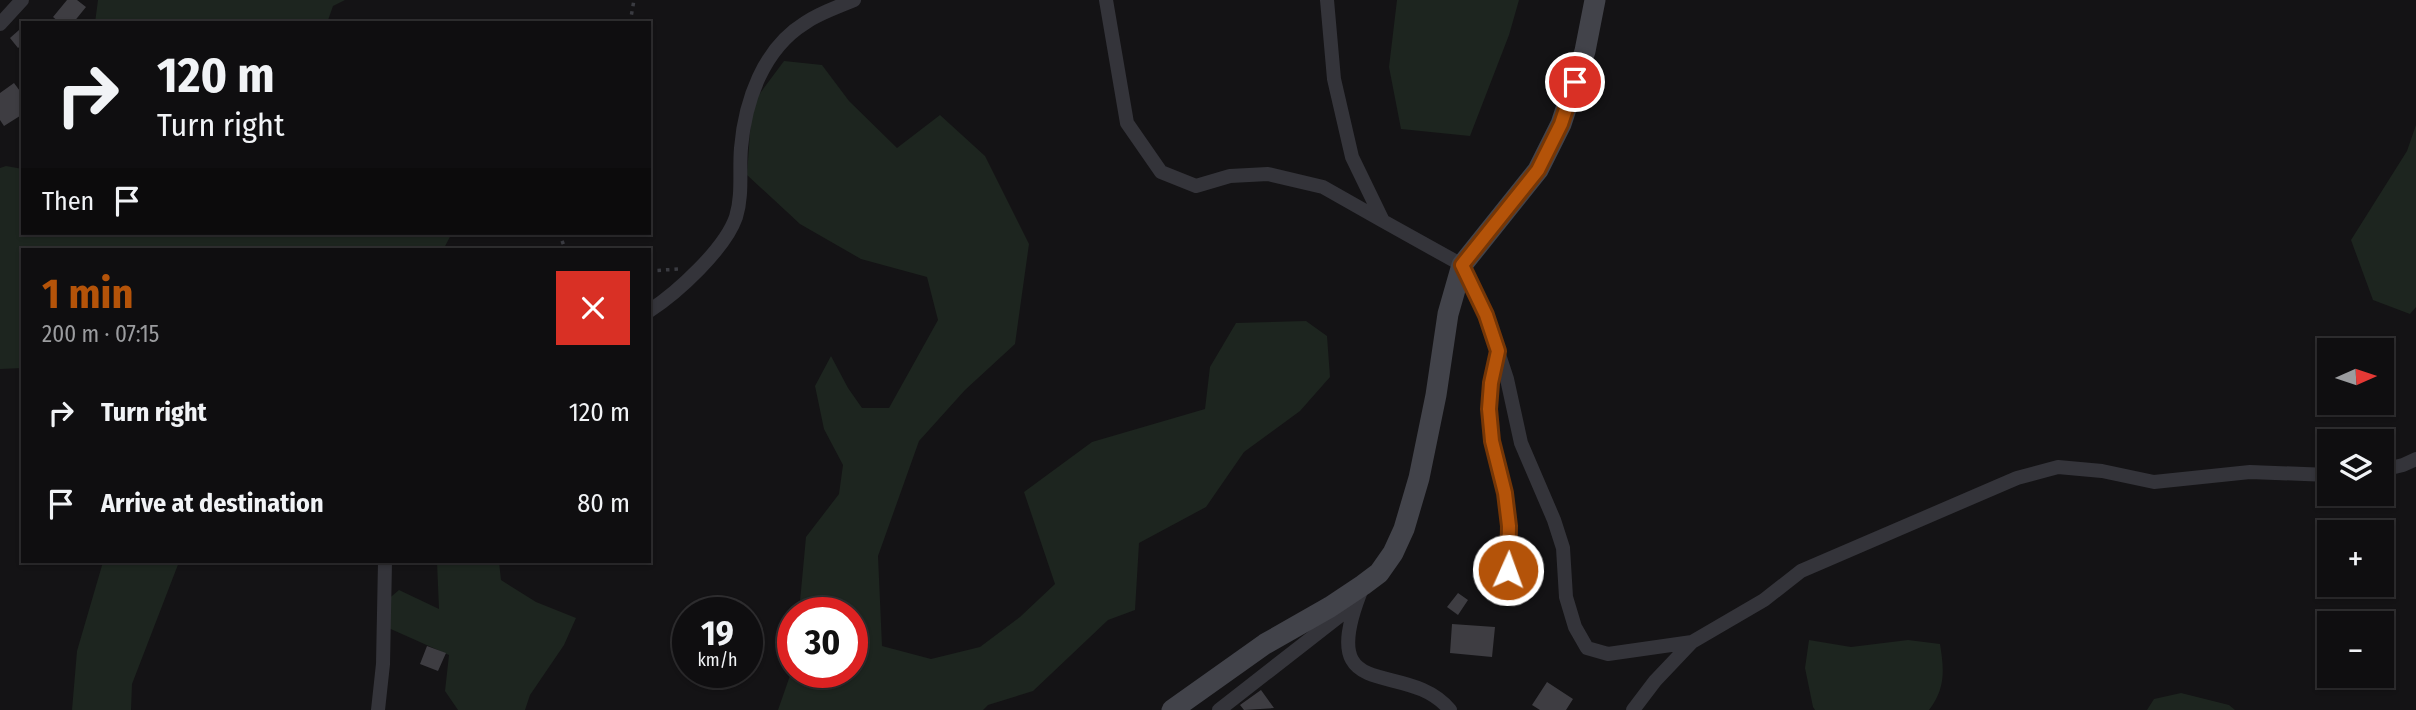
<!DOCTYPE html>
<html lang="en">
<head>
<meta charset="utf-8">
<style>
  :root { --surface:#0f0e10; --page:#1d1c1e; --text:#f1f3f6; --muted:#9b9c9f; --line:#2f2e30; --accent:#b45309 }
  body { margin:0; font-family:"Fira Sans Condensed",sans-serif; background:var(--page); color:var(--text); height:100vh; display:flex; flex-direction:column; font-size:26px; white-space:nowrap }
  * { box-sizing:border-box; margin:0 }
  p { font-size:23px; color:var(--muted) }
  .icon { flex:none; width:38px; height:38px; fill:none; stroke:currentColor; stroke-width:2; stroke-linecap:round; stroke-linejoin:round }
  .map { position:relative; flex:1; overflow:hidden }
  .sheet { position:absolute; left:21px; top:248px; width:630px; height:315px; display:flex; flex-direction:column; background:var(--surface); border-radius:0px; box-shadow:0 2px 5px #0004,0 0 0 2px var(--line) }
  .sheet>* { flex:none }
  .guide { position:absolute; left:21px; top:21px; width:630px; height:214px; border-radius:0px; box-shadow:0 2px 5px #0004,0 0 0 2px var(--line); background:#0f0e10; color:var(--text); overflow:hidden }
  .needle { width:46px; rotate:87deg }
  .controls { position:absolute; left:2317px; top:338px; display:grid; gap:14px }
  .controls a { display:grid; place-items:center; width:77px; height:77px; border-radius:0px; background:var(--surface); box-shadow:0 2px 5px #0004,0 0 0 2px var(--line); font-size:35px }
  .speed { position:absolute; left:672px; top:597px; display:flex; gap:14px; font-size:35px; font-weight:700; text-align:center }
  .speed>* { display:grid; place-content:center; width:91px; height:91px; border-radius:50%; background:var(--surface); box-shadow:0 2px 5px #0004,0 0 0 2px var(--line); line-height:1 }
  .speed small { font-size:18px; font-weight:400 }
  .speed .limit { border:10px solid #d22; background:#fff; color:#111 }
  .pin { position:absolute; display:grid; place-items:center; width:60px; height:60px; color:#fff; margin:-30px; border:4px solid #fff; border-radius:50%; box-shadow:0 2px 7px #0007 }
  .me { position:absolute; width:77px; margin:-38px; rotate:2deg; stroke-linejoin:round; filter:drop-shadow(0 0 5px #0008) }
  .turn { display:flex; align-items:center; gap:24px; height:147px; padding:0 21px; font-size:32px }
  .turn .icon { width:91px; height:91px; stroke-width:2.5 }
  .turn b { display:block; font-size:49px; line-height:60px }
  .then { display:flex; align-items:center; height:66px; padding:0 21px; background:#0003; gap:14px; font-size:26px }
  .round { display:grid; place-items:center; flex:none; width:74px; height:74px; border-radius:0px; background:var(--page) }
  .headline { display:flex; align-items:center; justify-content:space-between; height:119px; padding:0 21px }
  h1 { font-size:42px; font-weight:700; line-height:52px; color:var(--accent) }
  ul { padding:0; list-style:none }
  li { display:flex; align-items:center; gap:21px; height:91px; padding:0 21px }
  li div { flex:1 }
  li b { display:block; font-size:26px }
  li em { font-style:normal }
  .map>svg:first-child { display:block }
</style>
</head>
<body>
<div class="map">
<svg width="2416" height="710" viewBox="0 0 2416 710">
  <rect width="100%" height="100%" fill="#141315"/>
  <path fill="#1d251f" d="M98,0h247l-12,6 -6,17h-232z
    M1397,0h122l-10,35 -39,101 -69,-7 -12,-62z
    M784,61l38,4 27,36 48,47 43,-33 45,41 44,88 -14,100 -50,46 -46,51 -41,115 4,90 49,13 49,-12 40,-30 35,-33 -31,-92 68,-50 113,-33 5,-42 26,-44 70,-2 21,15 3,41 -30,34 -56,41 -38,55 -67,36 -4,67 -27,10 -75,71 -45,14 -5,5h-205l15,-43v5h59v-60h-53l7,-75 33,-43 4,-29 -19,-36 -9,-43 16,-30 17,32 14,20h27l49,-88 -11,-43 -66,-18 -61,-35 -53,-49 5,-71z
    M2416,125v182l-6,7 -37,-14 -22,-60 56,-89z
    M6,166l17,3v64h429l-9,17h-420v118l-23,1v-201z
    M103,562h76l-47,122 -1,26h-59l5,-59z
    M437,562h62l2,18 35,22 40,16 -12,27 -34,50 -5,15h-67l-13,-19 4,-36 -65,-29 -5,-19 20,-17 40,19z
    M1809,640l42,7 57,-7 32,4c4,25 6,44 -11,66h-114l-2,-3 -8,-39z
    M2181,693l48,12 6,5h-88l7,-11z"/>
  <path fill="#3e3d42" d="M67,0h10l9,7 -13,16h-13l-7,-6z
    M19,30l4,4v10l-5,4 -8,-10z
    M14,83l9,12v19l-19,12 -4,-6v-27z
    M1458,593l10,7 -10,15 -11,-8z
    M1452,624l43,3 -3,30 -42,-4z
    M427,646l19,7 -8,18 -18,-7z
    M1547,682l26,17 -7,11h-26l-8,-5z
    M1261,690l13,18 -30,2 -4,-5z"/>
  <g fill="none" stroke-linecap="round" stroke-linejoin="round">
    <path stroke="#3a3b41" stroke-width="3.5" stroke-dasharray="3.5 5" stroke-linecap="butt" d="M630,23l4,-23
      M559,233l5,13 5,4
      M649,271l30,-2"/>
    <path stroke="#34343a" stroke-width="14" d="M1106,0l21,123 34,49 35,14 34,-10 38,-2 55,13 60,34
      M1327,0l7,79 18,78 31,64 79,44 24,50 21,64 14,64 33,77 9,28 3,49 9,30 12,21 21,6 84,-12
      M0,24l22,-24
      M649,311c28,-18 76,-62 87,-94 7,-23 3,-46 5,-69 4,-47 22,-99 64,-125 14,-10 33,-16 49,-23
      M1498,352c-7,30 -12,61 -6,91 4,18 11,35 13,52 5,33 3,65 2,97
      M2382,470l21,-5 13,-6
      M1363,586c-51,124 42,70 87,124
      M378,710l5,-46 2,-102
      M1219,710l136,-106
      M1633,710l22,-29 37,-39 72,-42 37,-29 216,-93 41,-11 44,4 52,11 96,-10 79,3"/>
    <path stroke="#42434a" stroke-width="21" d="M1172,710l93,-66 65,-37 33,-22 16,-12 14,-20 11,-24 15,-51 17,-83 12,-81 14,-49 76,-95 23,-46 24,-73 10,-51"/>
  </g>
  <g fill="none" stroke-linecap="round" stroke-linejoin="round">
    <defs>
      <path id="route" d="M1508,570l1,-44 -4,-33 -13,-52 -3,-32 2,-26 7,-32 -12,-36 -24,-50 76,-95 23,-46 14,-42"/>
    </defs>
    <use href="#route" stroke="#753606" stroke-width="18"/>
    <use href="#route" stroke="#b45309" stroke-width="12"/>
  </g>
</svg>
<div class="controls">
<a><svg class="needle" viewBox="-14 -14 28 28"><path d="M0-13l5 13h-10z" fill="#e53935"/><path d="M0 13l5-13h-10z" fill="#9b9c9f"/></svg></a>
<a><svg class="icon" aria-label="layers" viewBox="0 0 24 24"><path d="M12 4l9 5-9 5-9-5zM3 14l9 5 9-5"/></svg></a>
<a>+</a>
<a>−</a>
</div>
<div class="speed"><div>19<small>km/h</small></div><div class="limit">30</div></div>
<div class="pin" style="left:1575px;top:82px;background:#d93025"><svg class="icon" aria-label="arrive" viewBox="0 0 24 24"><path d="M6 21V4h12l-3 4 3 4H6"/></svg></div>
<svg class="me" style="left:1508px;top:570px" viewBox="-20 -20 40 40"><circle r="17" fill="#b45309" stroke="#fff" stroke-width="3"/><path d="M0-11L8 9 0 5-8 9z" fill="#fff"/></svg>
<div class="guide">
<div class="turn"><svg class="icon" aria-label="right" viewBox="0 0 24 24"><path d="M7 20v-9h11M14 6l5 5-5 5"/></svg><div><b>120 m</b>Turn right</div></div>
<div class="then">Then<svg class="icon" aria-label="arrive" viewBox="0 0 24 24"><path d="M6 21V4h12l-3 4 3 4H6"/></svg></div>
</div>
<section class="sheet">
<div class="headline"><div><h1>1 min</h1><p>200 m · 07:15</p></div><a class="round" style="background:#d93025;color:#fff"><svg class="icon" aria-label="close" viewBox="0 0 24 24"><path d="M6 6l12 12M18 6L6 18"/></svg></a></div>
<ul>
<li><svg class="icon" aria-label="right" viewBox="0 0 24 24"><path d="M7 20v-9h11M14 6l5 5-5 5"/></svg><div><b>Turn right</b></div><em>120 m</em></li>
<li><svg class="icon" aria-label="arrive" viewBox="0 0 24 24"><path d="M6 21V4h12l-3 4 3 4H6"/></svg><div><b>Arrive at destination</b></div><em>80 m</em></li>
</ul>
</section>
</div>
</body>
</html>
